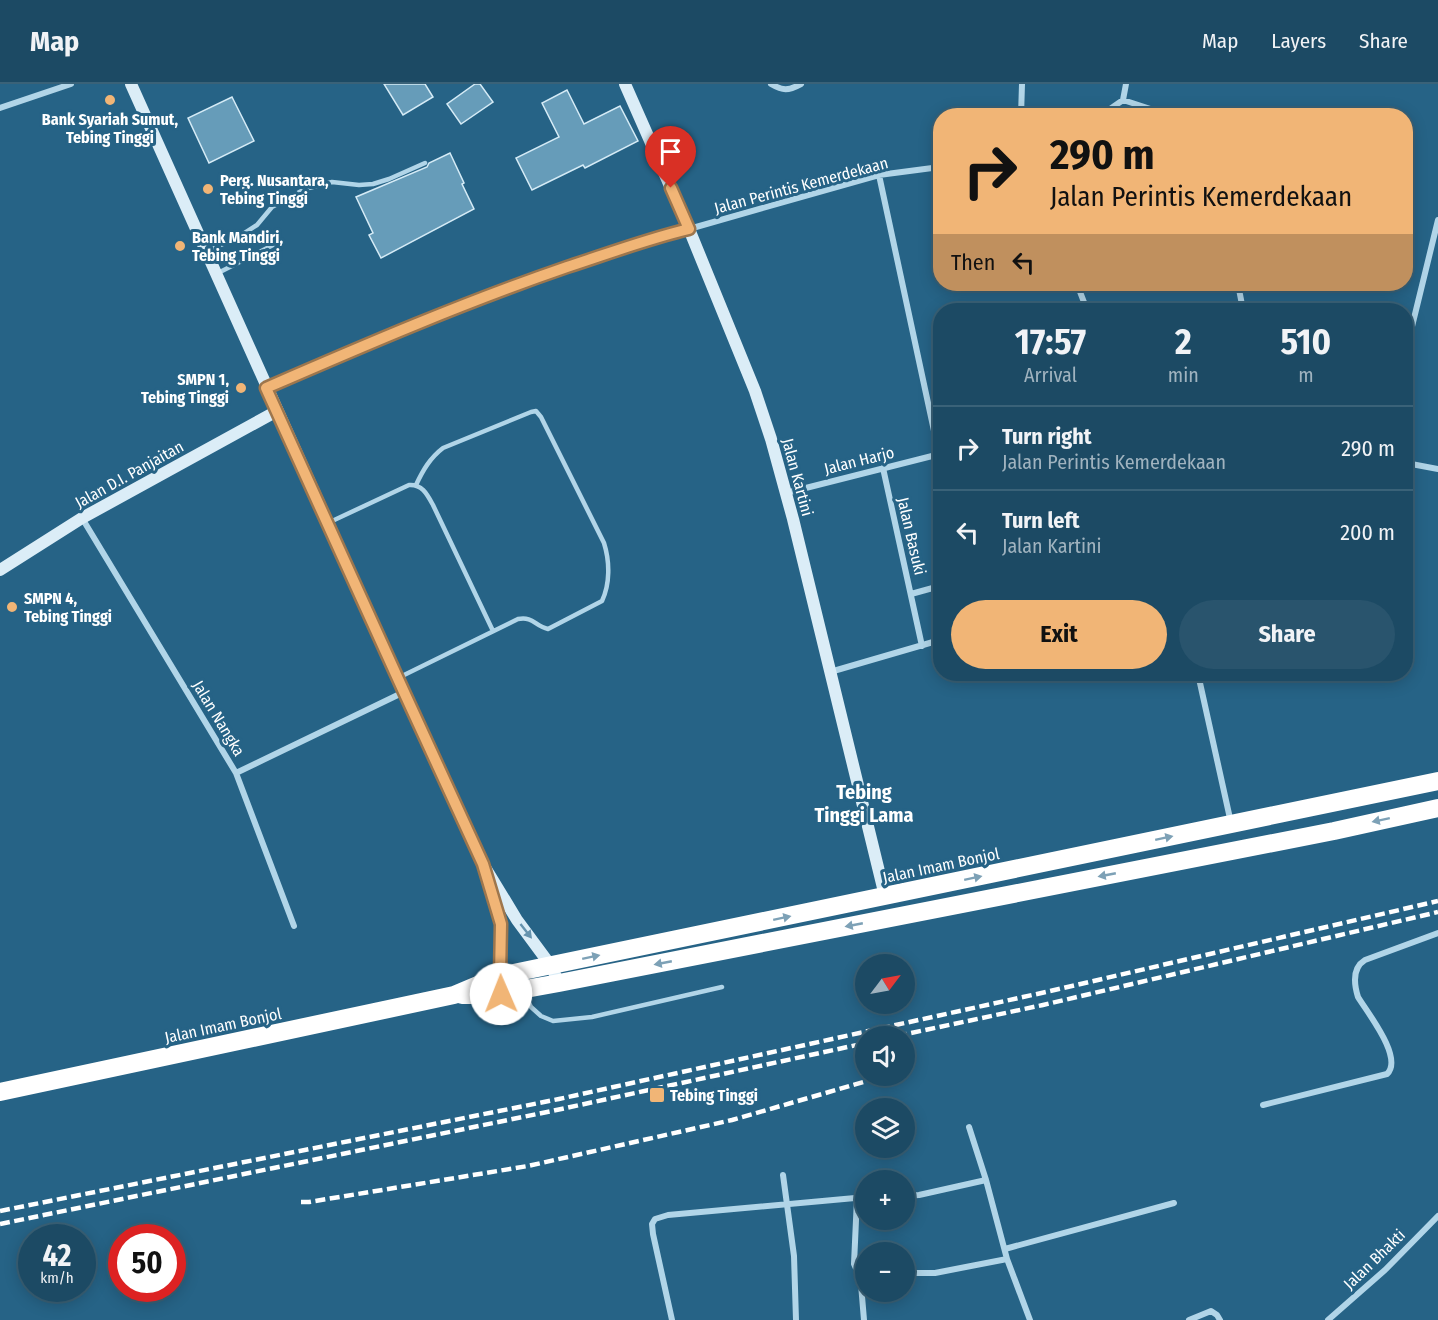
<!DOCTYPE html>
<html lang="en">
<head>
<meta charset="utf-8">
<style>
  :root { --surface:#1c4a64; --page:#29546d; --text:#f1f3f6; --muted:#a0b3bf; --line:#3a6278; --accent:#f1b576 }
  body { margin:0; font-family:"Fira Sans Condensed",sans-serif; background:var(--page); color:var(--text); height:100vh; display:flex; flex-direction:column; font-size:22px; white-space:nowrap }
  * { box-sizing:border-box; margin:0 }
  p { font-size:20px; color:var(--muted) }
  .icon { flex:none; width:33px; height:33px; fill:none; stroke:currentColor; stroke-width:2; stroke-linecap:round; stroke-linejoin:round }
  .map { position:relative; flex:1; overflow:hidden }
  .panel { position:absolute; left:933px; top:219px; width:480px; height:378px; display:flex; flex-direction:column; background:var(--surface); border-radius:24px; box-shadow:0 3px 15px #0003,0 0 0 2px var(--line) }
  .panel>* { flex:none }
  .guide { position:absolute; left:933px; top:24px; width:480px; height:183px; border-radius:24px; box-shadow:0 3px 15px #0003,0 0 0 2px var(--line); background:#f1b576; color:#111; overflow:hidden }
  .needle { width:39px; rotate:58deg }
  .buttons { position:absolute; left:855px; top:870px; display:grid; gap:12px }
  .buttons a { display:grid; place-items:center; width:60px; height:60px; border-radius:50%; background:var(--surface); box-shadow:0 3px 15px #0003,0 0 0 2px var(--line); font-size:30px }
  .speed { position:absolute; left:18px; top:1140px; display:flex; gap:12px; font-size:30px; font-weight:700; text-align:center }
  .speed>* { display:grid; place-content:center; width:78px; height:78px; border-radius:50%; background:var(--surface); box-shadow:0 3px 15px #0003,0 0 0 2px var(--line); line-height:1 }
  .speed small { font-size:15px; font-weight:400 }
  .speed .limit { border:9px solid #d22; background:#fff; color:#111 }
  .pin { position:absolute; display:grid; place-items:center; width:51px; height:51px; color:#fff; margin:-62px -26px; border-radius:50% 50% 50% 0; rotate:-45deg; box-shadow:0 0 6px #0007 }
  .pin .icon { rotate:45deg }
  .me { position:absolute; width:66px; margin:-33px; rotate:359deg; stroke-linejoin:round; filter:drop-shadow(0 0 4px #0008) }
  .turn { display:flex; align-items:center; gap:21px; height:126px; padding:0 18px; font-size:27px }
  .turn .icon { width:78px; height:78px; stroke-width:2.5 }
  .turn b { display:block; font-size:42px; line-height:51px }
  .then { display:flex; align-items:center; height:57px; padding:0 18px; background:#0003; gap:12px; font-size:22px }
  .eta { display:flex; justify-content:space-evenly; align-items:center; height:102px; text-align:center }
  .eta b { font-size:36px; font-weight:700; line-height:42px }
  .cta { display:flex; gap:12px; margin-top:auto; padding:12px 18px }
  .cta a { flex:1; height:69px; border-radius:36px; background:var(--accent); color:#111; font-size:24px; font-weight:700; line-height:69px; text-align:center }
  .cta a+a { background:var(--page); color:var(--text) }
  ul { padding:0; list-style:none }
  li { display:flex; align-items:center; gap:18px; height:84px; padding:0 18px; border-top:2px solid var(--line) }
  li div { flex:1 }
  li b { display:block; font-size:22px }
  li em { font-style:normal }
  header { display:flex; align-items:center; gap:36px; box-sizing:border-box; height:84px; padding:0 30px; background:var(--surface); border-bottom:2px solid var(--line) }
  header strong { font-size:28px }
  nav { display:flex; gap:33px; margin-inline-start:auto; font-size:21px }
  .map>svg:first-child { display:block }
</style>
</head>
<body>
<header>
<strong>Map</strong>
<nav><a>Map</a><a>Layers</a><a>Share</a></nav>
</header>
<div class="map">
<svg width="1438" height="1236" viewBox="0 0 1438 1236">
  <rect width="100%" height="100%" fill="#266386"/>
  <path fill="#669cb9" stroke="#d5ebf6" stroke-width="1.5" d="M384,0h41l8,13 -30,18z
    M475,0h5l13,18 -32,22 -14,-20z
    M567,6l17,34 36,-18 18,35 -53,27 -2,-3 -51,25 -16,-32 43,-21 -17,-34z
    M232,13l22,44 -45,22 -21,-45z
    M450,69l14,30 -2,1 12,25 -93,49 -12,-23 4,-2 -17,-36 71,-30 2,-4z"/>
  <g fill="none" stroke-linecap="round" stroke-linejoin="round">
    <path stroke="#b1d5e8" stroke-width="4.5" d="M208,167l32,-15 17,-11 15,-18 33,-18 27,-7 27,3 14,-1 16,-5 36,-16
      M218,189l57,-29
      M330,438l79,-37c13,-1 18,9 24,20l60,126
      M400,593l118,-58c15,-3 17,7 30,10l54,-28c8,-17 8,-39 2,-58l-63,-126 -5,-6 -5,1 -88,36c-13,10 -20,22 -27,37
      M525,911l6,12 10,9 12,5 39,-4 130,-30"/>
    <path stroke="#b1d5e8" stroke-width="6" d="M771,0c12,7 17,7 30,0
      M1123,16l3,-16
      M0,24l71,-24
      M1021,32l1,-32
      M1100,32l23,-16 49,16
      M879,91l60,279
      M1077,200l10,26
      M1238,200l5,26
      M1406,267l32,-131
      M267,304c100,-45 201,-87 304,-122 39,-13 78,-27 118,-37l190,-54 61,-8
      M1406,379l32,6
      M883,384l39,178
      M786,409l154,-39
      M82,434l154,255 58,153
      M911,510l29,-8
      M830,588l110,-32
      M1198,590l33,149
      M236,689l168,-81
      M1263,1021l124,-31c17,-16 -20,-62 -29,-77 -4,-13 -6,-29 7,-37l73,-27
      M969,1043l17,53 21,79 23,61
      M783,1091l11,81 2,64
      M904,1112l15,-1 67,-15
      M857,1114l-3,66c2,6 5,8 12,8
      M1005,1165l169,-46
      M860,1188l4,48
      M904,1189h31l72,-14
      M672,1236l-19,-86 -1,-10 3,-5 13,-4 198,-18
      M1189,1236l22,-9 6,4 3,5
      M1328,1236l57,-50 53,-54"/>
    <path stroke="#dbedf7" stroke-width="12" d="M131,0l273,608 79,172 34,56 34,46 8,17
      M625,0l64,145 66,162 16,48 22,80 92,377
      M0,486l82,-52 195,-107
      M489,798l12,42 -1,59"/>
    <path stroke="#fff" stroke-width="18" d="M462,911h30l67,-12 775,-152 104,-23
      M0,1008l454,-97 45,-19 939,-195"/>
    <path stroke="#fff" stroke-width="4.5" stroke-dasharray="10 4.5" stroke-linecap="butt" d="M897,952l146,-31 395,-93
      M301,1118h8l219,-36 204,-46 142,-41
      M0,1127l559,-112 487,-107 392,-91
      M0,1140l552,-113 314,-68"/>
  </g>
  <defs><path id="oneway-solid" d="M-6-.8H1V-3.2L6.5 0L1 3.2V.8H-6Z" transform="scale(1.5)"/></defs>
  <g fill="#7da1b6">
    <use href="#oneway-solid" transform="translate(1381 736) rotate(168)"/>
    <use href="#oneway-solid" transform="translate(1164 754) rotate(-12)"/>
    <use href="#oneway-solid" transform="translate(1107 791) rotate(169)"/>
    <use href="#oneway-solid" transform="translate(973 794) rotate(-12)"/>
    <use href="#oneway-solid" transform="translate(782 834) rotate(-12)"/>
    <use href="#oneway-solid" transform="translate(854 841) rotate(169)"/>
    <use href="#oneway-solid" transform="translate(591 873) rotate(-12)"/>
    <use href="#oneway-solid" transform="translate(663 879) rotate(169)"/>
  </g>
  <use fill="#6593ae" href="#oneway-solid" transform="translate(526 847) rotate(52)"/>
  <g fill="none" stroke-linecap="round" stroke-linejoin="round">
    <defs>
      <path id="route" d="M501,910l-1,-18 1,-52 -18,-60 -79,-172 -138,-304c99,-43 199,-86 301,-121 40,-13 80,-28 122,-38l-18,-41"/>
    </defs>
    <use href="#route" stroke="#9d764d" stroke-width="15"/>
    <use href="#route" stroke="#f1b576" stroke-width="10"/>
  </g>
  <g fill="#f1b576" stroke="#266386" stroke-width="2">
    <circle cx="110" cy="16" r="6"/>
    <circle cx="208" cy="105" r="6"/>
    <circle cx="180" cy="162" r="6"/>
    <circle cx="241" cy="304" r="6"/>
    <circle cx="12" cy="523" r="6"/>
    <rect x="649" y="1003" width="16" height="16" rx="3"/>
  </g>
  <g text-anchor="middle" stroke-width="6" stroke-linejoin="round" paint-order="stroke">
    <g font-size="16" font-weight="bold" fill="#fff" stroke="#266386" text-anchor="start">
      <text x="110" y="41" text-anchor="middle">Bank Syariah Sumut,<tspan x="110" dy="18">Tebing Tinggi</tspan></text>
      <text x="220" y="102">Perg. Nusantara,<tspan x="220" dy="18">Tebing Tinggi</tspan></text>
      <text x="192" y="159">Bank Mandiri,<tspan x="192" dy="18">Tebing Tinggi</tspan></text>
      <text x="229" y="301" text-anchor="end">SMPN 1,<tspan x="229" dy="18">Tebing Tinggi</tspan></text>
      <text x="24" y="520">SMPN 4,<tspan x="24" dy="18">Tebing Tinggi</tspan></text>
      <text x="670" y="1017">Tebing Tinggi</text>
    </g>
    <g font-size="16" fill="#fff" stroke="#266386">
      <text transform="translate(801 101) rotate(-15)" y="6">Jalan Perintis Kemerdekaan</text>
      <text transform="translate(859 376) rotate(-14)" y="6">Jalan Harjo</text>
      <text transform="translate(129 390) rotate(-29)" y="6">Jalan D.I. Panjaitan</text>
      <text transform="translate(798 393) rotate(75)" y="6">Jalan Kartini</text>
      <text transform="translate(912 452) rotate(77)" y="6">Jalan Basuki</text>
      <text transform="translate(219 634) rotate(59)" y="6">Jalan Nangka</text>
      <text transform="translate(941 781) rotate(-12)" y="6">Jalan Imam Bonjol</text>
      <text transform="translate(223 941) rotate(-12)" y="6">Jalan Imam Bonjol</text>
      <text transform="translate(1374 1175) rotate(-44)" y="6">Jalan Bhakti</text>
    </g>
    <g font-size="20" font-weight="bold" fill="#fff" stroke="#266386">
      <text x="864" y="715">Tebing<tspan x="864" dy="23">Tinggi Lama</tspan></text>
    </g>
  </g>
</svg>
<div class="buttons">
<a><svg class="needle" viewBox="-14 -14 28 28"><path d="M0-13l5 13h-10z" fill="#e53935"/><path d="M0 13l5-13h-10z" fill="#a0b3bf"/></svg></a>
<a><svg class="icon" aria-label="sound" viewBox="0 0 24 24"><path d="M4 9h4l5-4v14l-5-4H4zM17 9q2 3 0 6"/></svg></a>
<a><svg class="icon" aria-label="layers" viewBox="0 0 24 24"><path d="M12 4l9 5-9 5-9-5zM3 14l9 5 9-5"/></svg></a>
<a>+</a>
<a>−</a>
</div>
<div class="speed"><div>42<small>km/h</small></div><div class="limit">50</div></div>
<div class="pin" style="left:671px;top:104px;background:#d93025"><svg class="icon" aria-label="arrive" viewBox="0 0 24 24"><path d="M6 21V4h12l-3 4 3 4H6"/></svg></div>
<svg class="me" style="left:501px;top:910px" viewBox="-20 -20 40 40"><circle r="19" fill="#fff"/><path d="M0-13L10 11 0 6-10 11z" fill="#f1b576"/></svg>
<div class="guide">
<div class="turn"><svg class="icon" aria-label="right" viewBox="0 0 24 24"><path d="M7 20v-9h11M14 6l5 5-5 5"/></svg><div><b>290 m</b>Jalan Perintis Kemerdekaan</div></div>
<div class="then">Then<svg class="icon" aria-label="left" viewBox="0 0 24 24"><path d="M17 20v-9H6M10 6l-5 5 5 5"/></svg></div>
</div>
<section class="panel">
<div class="eta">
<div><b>17:57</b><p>Arrival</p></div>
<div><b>2</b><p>min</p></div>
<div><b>510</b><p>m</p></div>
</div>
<ul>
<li><svg class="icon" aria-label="right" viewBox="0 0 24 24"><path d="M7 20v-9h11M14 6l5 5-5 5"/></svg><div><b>Turn right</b><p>Jalan Perintis Kemerdekaan</p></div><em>290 m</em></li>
<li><svg class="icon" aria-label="left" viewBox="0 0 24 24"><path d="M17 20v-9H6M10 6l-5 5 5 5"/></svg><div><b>Turn left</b><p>Jalan Kartini</p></div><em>200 m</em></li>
</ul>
<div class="cta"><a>Exit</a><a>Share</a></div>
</section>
</div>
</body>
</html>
